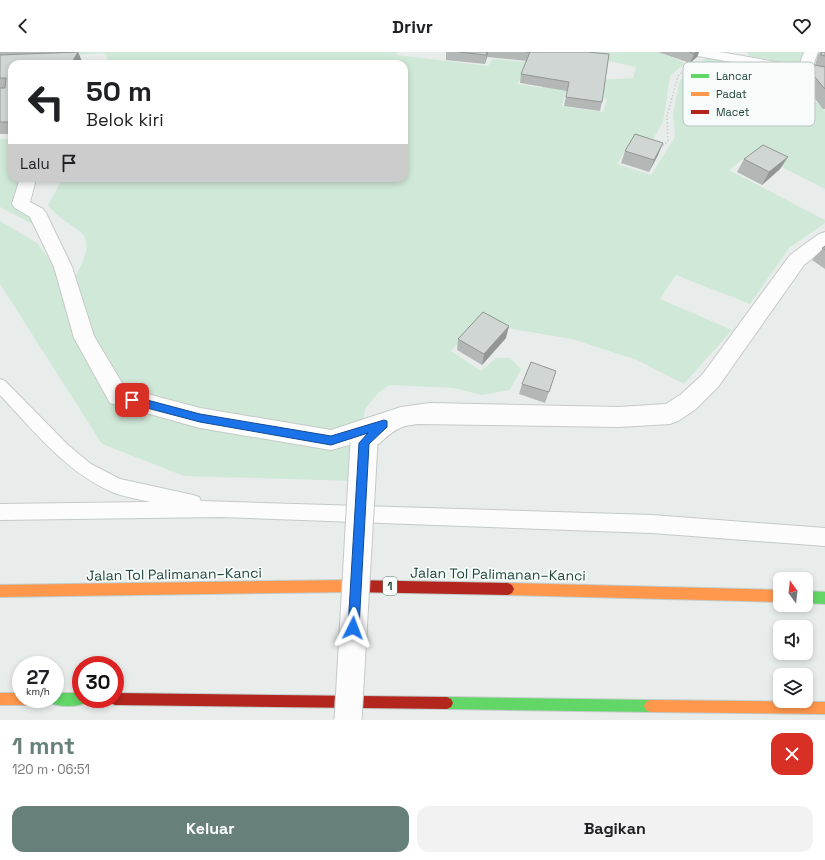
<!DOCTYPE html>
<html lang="id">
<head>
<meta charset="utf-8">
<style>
  :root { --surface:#fff; --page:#f2f2f2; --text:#202124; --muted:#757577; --accent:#67807a }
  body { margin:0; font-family:"Space Grotesk",sans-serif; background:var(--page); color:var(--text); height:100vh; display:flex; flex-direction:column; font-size:15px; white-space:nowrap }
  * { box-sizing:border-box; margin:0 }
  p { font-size:13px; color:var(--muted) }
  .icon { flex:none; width:22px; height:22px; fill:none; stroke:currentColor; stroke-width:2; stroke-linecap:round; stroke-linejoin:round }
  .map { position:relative; height:668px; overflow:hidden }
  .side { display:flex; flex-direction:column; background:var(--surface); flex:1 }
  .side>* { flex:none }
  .top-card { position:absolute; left:8px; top:8px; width:400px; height:122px; border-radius:12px; box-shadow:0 2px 6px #0003; background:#fff; color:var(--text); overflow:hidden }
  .needle { width:26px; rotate:345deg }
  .buttons { position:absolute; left:773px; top:520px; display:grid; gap:8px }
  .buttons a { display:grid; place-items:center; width:40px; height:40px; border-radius:8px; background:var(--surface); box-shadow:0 2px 6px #0003; font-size:20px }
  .speed { position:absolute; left:12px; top:604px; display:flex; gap:8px; font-size:20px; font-weight:700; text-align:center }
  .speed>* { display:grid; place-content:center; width:52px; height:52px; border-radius:50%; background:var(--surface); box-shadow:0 2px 6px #0003; line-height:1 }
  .speed small { font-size:10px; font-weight:400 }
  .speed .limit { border:6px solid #d22; background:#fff; color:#111 }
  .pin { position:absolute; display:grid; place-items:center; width:34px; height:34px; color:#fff; margin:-17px; border-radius:8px; box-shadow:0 2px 6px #0006 }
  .me { position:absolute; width:44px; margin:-22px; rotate:3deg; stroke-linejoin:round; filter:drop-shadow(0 0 3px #0008) }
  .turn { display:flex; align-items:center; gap:14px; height:84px; padding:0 12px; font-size:18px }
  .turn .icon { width:52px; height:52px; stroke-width:2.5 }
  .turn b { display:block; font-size:28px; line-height:34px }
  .then { display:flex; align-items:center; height:38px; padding:0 12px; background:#0003; gap:8px; font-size:15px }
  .round { display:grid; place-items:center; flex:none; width:42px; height:42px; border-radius:12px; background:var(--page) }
  .head { display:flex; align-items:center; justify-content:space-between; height:68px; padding:0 12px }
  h1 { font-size:24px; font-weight:800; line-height:30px; color:var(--accent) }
  .primary-button { display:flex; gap:8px; margin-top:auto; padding:8px 12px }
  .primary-button a { flex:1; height:46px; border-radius:12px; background:var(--accent); color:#fff; font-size:16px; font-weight:800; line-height:46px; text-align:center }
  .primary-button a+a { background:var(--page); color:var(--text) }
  header { display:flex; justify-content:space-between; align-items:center; height:52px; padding:0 12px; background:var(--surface); font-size:18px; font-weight:800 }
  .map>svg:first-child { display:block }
</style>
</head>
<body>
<header><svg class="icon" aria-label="back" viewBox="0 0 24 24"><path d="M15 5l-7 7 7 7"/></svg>Drivr<svg class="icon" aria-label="heart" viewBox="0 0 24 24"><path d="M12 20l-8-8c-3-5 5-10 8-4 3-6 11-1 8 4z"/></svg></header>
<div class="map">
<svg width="825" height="668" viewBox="0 0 825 668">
  <rect width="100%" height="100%" fill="#e8edeb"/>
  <path fill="#d0e8d8" d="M79,0h318v3l91,11 4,-7 32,3 1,-4 47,-6 -48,16 -6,16 24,4 5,-16 27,-10 -12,44 41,6 4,-13 -13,-5 3,-14 36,-2 3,-11 -38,-8 -17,-7h86l-3,2 21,9 -15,13 -7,46 -13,22 -21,1 -12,19 34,11 24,-38 -2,-24 7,-33 14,-14 14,-9 59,10 5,13 -2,4 9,9h29l17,18v78l-73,-37 -23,18 96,50v3l-36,25 -39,56 -74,-29 -16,24 72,31 -48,54 -47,-24 -65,-21 -66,-11 -26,-8 -29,31 30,20 15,-13h14l11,11 -11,21 -28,5 -28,-7 -64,-3 -11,7 -14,17 -10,72 -171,-5 -82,-32 -102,-160v-63l37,22 24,32h15c28,-51 -6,-40 -28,-70l15,-27h341v-114h-299l3,-4 -2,-5 -4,-2 -25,2z
    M747,0h56v13l-53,-8z
    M0,87h12v39h11l-8,12 2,16 24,18 5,7 -46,-24z"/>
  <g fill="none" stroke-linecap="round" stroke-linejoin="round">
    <defs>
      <path id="lane" d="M0,327l5,2 63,64 23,19 29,15 73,16 6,2 2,4 451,14 173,13v18l-173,-13 -432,-16 -220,3v-16l151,-2c-13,-3 -27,-5 -39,-10 -46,-20 -78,-61 -112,-97z"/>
      <path id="street" d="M691,0h29l79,14 5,-14h14l-6,16 13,3v8l-127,-23 -5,-1z
        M20,126l16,1 -6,23 13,7 3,4 26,54 22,69 31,52 75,20 131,22 70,-23 29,-4 189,4 47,-3 14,-9 22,-20 88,-120 29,-21 6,-2v16l-21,17 -86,122 -22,22 -18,12 -8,3 -51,3 -201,-3c-6,1 -13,1 -18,4 -14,6 -22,20 -36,26l-8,-4 -3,-6 -22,6 -131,-22 -90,-25 -36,-65 -20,-71 -24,-50 -15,-9 -3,-4z"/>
      <path id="fast" d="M806,539l19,1v12l-19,-1z
        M55,641h26v6h6l-2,4c-8,4 -26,4 -34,0l-2,-4h6z
        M447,645l203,3 4,2 2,4 -2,4 -4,2 -203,-3 -4,-2 -2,-4 2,-4z"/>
      <path id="slow" d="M349,528l4,2 2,4 -2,4 -4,2 -349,5v-12z
        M508,531l272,7v12l-272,-7 -4,-2 -2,-4 2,-4z
        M0,641h21v6h28l-2,4 -4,2h-43z
        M650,648l175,2v12l-175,-2 -4,-2 -2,-4 2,-4z"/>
      <path id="jam" d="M349,528l159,3 4,2 2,4 -2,4 -4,2 -159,-3 -4,-2 -2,-4 2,-4z
        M115,641l332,4 4,2 2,4 -2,4 -4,2 -332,-4 -4,-2 -2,-4h6z"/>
    </defs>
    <use href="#lane" stroke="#c4cac8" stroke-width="2"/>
    <use href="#street" stroke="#c4cac8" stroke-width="2"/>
    <use href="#fast" stroke="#c2ccca" stroke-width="2"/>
    <use href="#slow" stroke="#c2ccca" stroke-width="2"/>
    <use href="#jam" stroke="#c2ccca" stroke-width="2"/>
    <path stroke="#c6cfcd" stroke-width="1.5" stroke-dasharray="1.5 2" stroke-linecap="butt" d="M660,96l8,-7 -1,-25 11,-40 11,-10"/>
    <use href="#lane" fill="#fcfcfc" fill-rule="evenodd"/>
    <use href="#street" fill="#fcfcfc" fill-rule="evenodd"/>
    <use href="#fast" fill="#63d668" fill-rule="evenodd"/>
    <use href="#slow" fill="#ff974d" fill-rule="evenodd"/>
    <use href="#jam" fill="#b3261e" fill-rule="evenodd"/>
    <defs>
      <path id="street-bridge" d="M348,668l16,-277"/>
    </defs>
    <use href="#street-bridge" stroke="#c4cac8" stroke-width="29" stroke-linecap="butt"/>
    <use href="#street-bridge" stroke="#fcfcfc" stroke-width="27"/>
  </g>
  <path fill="#b3b8b6" d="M0,0h78l5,12h-71v70h-12z
    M446,0h141l15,50 -2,9 -36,-5 3,-15 -47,-8 1,-9 6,-13 -40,-4 -2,7 -39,-4z
    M658,0h41l-2,5 -7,6z
    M820,0h5v57h-2l-27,-34 7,-12 12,2 3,-10z
    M625,99l33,4 -9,17 -28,-9z
    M744,107l36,10 -18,16 -25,-13z
    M825,194v23l-13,-9z
    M506,286l-24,27 -25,-15 1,-11z
    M522,332l27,8 -4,11 -26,-9z"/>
  <path fill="#929694" d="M78,0l5,12h-12z
    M487,0h1l-1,5 -2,7z
    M696,0h3l-2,5 -7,6 4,-9z
    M663,91l-5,12 -9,17 5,-12z
    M788,105l-8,12 -18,16 7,-13z
    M509,274l-3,12 -24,27 2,-11z"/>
  <path fill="#d0d6d4" stroke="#929694" d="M78,0l-7,12h-59v58h-12v-34h5l1,-10h-6v-23z
    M459,0h28l-1,3z
    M526,0h61l22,2 -7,48 -36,-5 3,-15 -48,-8 9,-22z
    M689,0h7l-2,2z
    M822,0h3v4l-4,-1z
    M803,11l22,4v22z
    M635,82l28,9 -9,17 -29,-9z
    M763,93l25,12 -19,15 -25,-13z
    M825,194v4l-3,-2z
    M483,260l26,14 -25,28 -26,-15z
    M531,310l25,9 -7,21 -27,-8z"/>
  <path fill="#1a73e8" stroke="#114b97" d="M132,344l68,18 131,22 53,-16 3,1v6l-18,17 -10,184 -1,4 -5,1 -4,-1 -1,-4 11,-185 9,-10 -37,12 -131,-23 -72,-19 -1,-3z"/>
  <g text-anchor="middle" stroke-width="3.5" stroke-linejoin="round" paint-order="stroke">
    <rect fill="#f7fbf9" stroke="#617c75" stroke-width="1" x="383" y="525" width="14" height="18" rx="3"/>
    <g font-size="11" font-weight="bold" fill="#21453d">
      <text x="390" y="538">1</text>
    </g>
    <g font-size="14" fill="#21453d" stroke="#f7fbf9">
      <text transform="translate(174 522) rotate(-1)" y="5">Jalan Tol Palimanan–Kanci</text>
      <text transform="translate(498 522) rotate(1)" y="5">Jalan Tol Palimanan–Kanci</text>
    </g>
  </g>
  <rect x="683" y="10" width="132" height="64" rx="6" fill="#f7fbf9" stroke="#b7c4c1" stroke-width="1"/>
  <rect x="691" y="22" width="18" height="4" fill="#63d668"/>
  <rect x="691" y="40" width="18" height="4" fill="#ff974d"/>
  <rect x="691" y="58" width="18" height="4" fill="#b3261e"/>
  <g font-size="11" fill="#21453d">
    <text x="716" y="28">Lancar</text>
    <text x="716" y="46">Padat</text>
    <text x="716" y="64">Macet</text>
  </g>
</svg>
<div class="buttons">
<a><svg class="needle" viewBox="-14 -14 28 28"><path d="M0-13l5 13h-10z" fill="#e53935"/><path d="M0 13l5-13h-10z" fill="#757577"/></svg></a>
<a><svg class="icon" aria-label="sound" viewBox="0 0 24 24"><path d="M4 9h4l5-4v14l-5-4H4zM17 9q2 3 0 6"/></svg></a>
<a><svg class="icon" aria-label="layers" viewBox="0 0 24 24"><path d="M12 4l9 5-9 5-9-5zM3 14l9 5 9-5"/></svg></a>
</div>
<div class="speed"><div>27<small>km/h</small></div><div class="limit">30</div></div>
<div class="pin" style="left:132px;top:348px;background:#d93025"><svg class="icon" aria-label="arrive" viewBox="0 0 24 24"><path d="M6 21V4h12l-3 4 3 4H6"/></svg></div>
<svg class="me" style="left:353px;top:576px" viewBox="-20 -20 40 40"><path d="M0-17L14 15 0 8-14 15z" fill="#1a73e8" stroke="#fff" stroke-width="4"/></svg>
<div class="top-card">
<div class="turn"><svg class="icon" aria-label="left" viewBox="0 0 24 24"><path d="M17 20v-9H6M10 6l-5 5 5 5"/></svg><div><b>50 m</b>Belok kiri</div></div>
<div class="then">Lalu<svg class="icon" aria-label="arrive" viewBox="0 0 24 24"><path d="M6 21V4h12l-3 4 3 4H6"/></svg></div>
</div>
</div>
<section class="side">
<div class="head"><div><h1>1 mnt</h1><p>120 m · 06:51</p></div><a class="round" style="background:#d93025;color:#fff"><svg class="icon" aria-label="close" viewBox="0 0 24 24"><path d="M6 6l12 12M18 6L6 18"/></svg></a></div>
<div class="primary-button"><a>Keluar</a><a>Bagikan</a></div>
</section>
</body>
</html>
